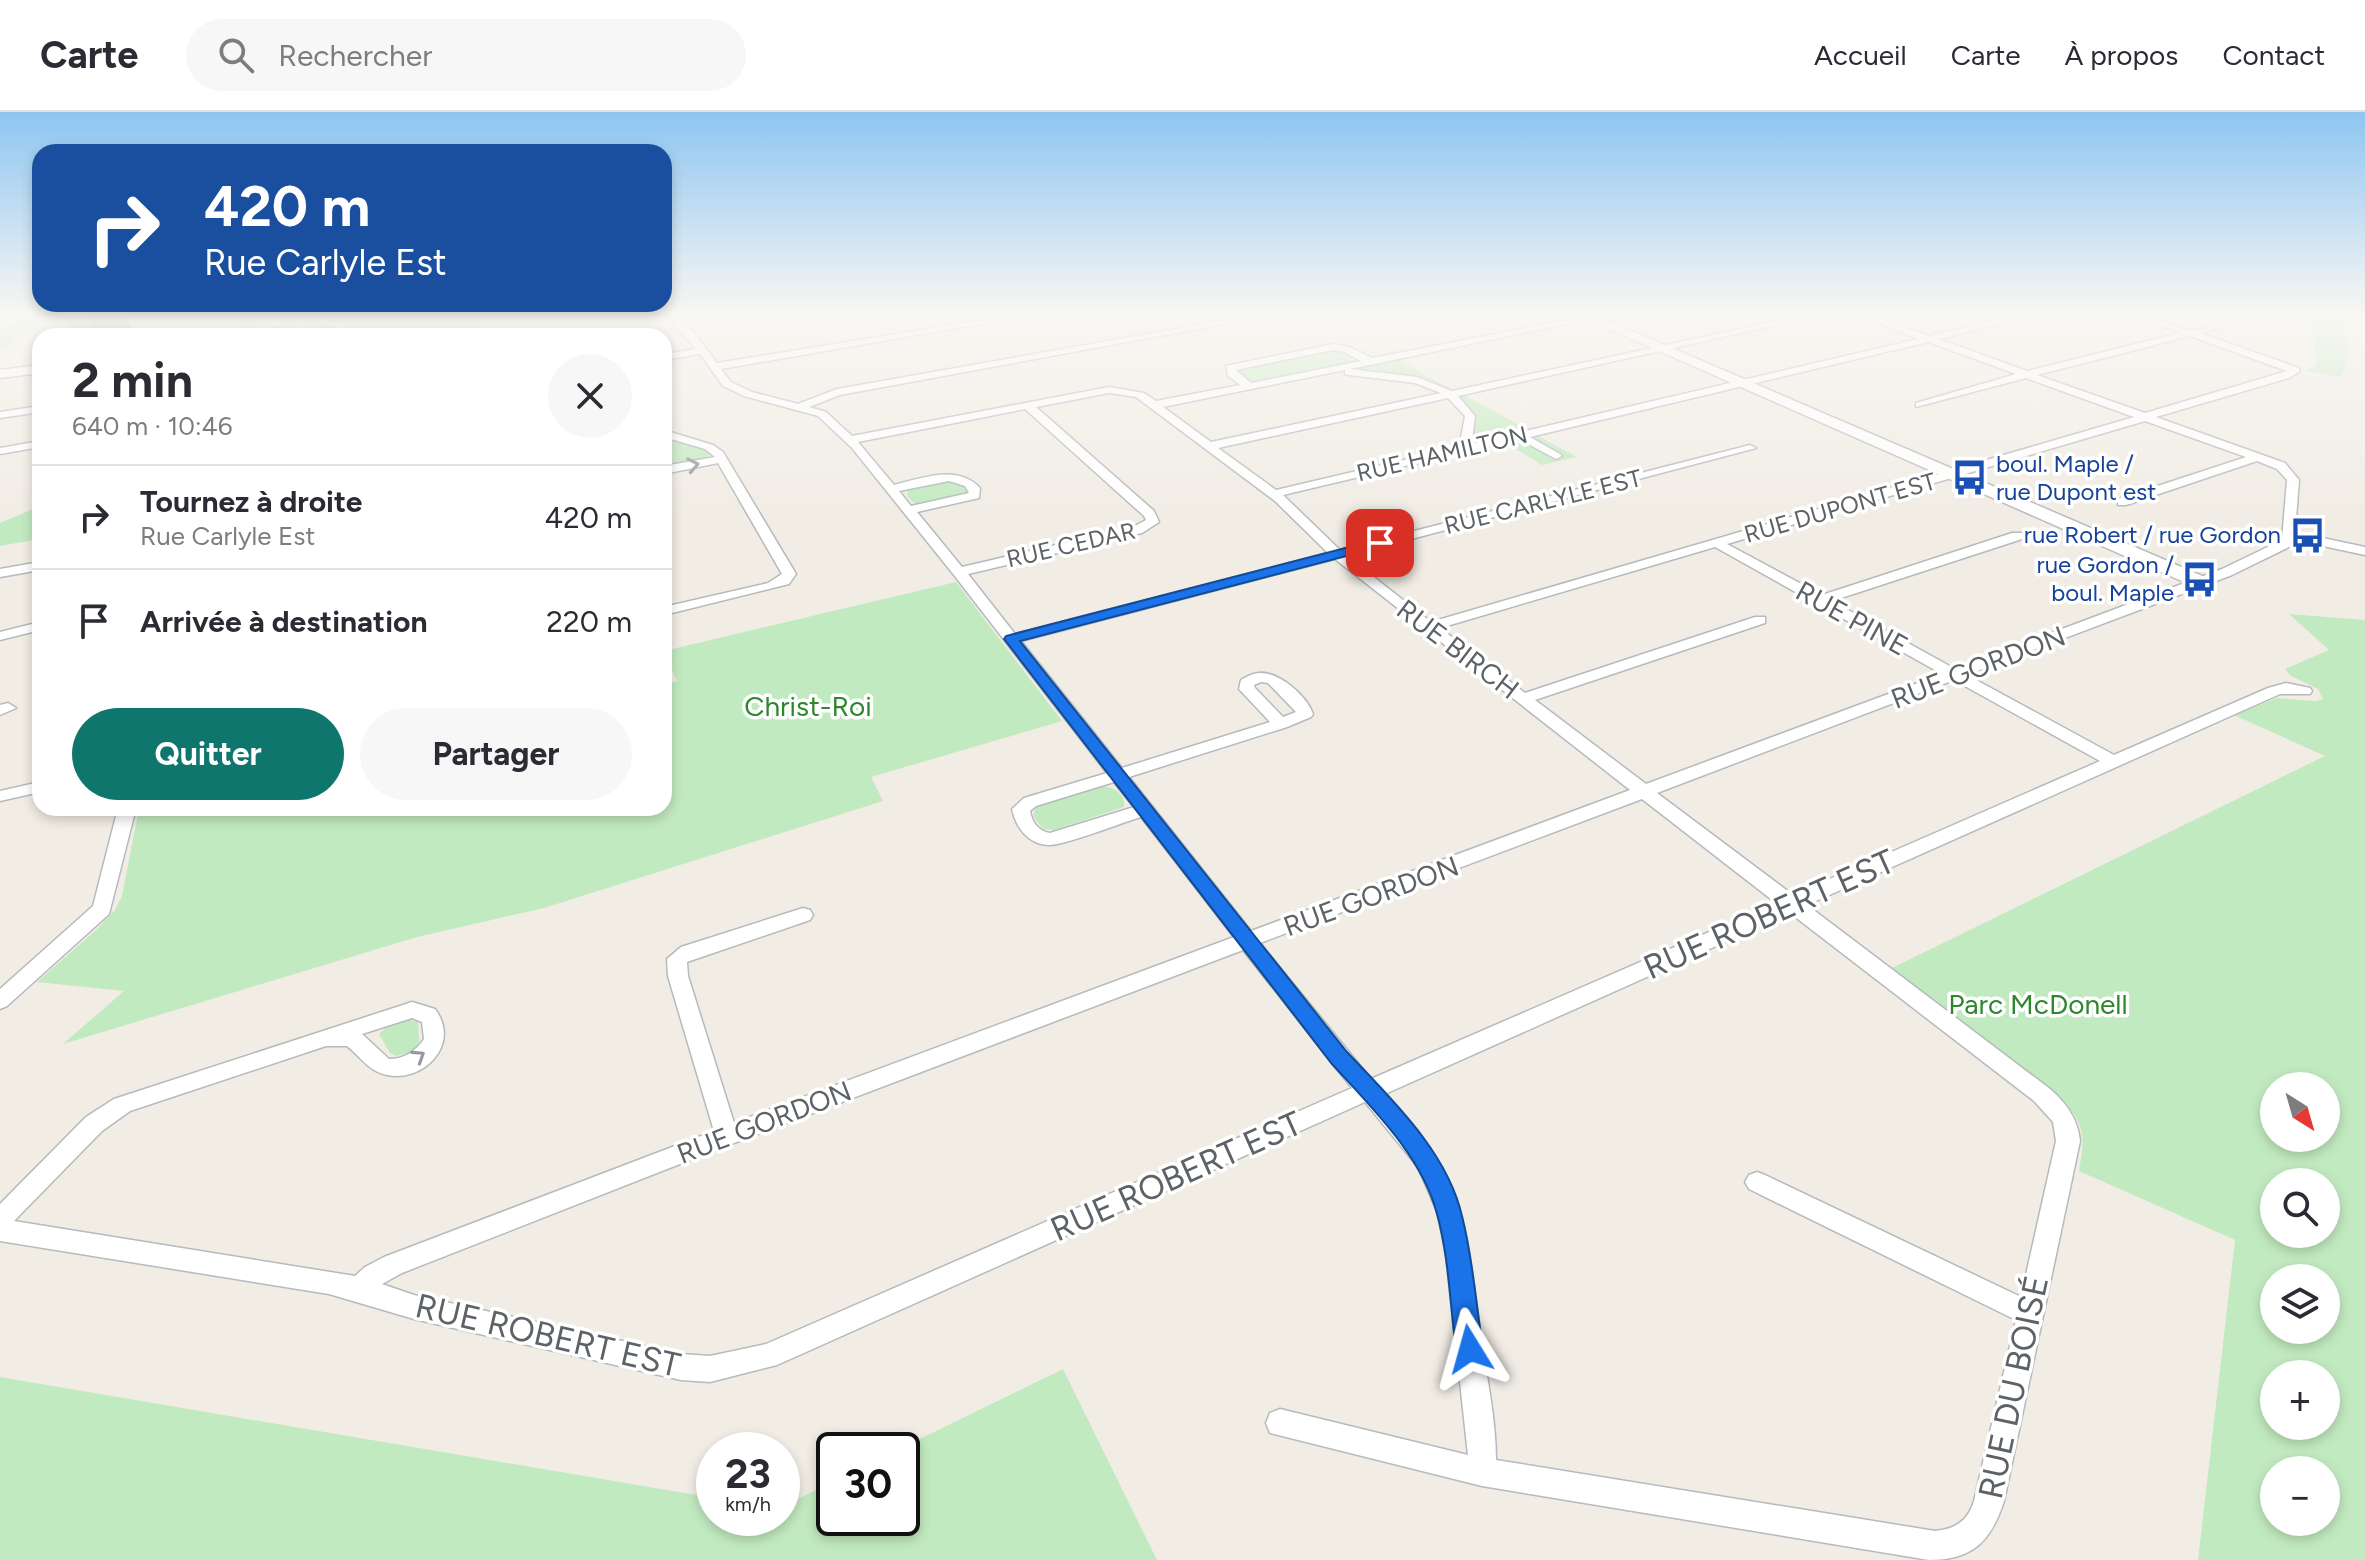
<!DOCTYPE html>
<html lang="fr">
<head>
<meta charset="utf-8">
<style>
  :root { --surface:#fff; --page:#f7f7f7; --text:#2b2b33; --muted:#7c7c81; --line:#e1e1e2; --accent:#0f766e }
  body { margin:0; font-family:Figtree,sans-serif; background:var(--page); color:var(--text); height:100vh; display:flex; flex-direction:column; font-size:30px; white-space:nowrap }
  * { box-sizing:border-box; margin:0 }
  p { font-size:26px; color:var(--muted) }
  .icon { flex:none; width:44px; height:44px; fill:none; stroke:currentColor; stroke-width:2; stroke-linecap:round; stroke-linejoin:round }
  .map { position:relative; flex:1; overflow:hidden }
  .drawer { position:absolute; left:32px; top:216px; width:640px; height:488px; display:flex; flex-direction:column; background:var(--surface); border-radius:24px; box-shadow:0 4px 12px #0003 }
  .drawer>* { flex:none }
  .guide { position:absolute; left:32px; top:32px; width:640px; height:168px; border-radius:24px; box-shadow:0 4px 12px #0003; background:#1a4fa0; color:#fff; overflow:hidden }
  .needle { width:52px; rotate:143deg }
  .buttons { position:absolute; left:2260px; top:960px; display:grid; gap:16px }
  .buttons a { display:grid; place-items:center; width:80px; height:80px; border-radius:50%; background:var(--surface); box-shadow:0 4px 12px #0003; font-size:40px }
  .speed { position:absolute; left:696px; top:1320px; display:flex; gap:16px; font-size:40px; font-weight:700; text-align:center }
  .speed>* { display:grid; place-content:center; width:104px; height:104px; border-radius:50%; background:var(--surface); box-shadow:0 4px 12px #0003; line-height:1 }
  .speed small { font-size:20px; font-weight:400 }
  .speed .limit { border:4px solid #111; border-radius:12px; background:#fff; color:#111 }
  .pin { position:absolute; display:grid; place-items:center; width:68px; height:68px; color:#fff; margin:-34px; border-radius:16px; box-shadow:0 4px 12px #0006 }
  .me { position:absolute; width:88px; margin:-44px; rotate:352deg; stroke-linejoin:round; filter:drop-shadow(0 0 6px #0008) }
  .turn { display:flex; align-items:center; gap:28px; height:168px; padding:0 40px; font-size:36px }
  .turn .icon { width:104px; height:104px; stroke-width:2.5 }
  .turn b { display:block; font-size:56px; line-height:68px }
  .round { display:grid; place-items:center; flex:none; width:84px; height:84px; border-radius:42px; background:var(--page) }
  .overview { display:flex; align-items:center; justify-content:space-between; height:136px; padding:0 40px }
  h1 { font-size:48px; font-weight:700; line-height:60px }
  .cta { display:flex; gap:16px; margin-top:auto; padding:16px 40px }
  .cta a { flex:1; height:92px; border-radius:48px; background:var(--accent); color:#fff; font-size:32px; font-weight:700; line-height:92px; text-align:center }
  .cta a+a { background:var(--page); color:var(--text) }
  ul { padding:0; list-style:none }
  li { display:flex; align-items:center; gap:24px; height:104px; padding:0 40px; border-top:2px solid var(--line) }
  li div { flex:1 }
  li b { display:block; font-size:30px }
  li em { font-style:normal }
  header { display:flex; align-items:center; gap:48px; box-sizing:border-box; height:112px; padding:0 40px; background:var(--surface); border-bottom:2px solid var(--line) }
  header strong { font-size:38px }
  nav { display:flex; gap:44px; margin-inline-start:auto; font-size:28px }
  .search { width:560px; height:72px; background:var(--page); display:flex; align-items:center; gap:20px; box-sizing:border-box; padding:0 28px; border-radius:44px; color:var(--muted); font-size:30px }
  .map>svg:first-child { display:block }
</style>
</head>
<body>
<header>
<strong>Carte</strong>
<div class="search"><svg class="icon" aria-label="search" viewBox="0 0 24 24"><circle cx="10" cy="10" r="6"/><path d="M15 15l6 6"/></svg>Rechercher</div>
<nav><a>Accueil</a><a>Carte</a><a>À propos</a><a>Contact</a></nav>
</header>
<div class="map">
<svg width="2365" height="1448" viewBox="0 0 2365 1448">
  <rect width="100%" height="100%" fill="#f1ede5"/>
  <path fill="#c2eac0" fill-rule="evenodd" d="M42,203h50l-75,21 -10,11 -7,3v-23z
    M393,203h89l-11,21h-111l-1,-6 -7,-5z
    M2304,203h35c9,22 14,39 2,62l-35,-6 10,-6 -3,-48z
    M1326,237h13l23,11 -100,21h-12l-13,-7 -2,-6z
    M1397,247l57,32 -100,-23z
    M1462,282l68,37 -40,9 -18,-1 3,-23 -16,-21z
    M1536,323l41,22 -35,8 -38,-23 19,-2 32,18 -26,-21z
    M664,325l40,12 6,5 -5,5 -41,9z
    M949,368h11l8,13 -52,12 -9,-9 1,-6z
    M40,394v33l-40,7v-23z
    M956,470l106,139 -191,56 12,24 -339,107 -127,29 -354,107 61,-53 -87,-9 57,-50 21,-22 7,-14 17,-88h525v-123l13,-4 -5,-11 -7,1 -1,-20z
    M2289,502l76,6v940h-167l37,-320 -156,-69c5,-32 8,-43 -15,-69l-174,-133 435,-213 -91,-41 43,-17 39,3 7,-2 -5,-10 -27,-13 -6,-7 44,-19zM2274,974h52v52h-52zM2274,1070h52v52h-52zM2274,1166h52v52h-52zM2274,1262h52v52h-52zM2274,1358h52v52h-52z
    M1101,674c12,1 25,7 23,21l-70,23 -11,-1 -10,-13 3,-9 5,-2z
    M405,907l13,3 1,21 -8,9 -15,4 -6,-3 -11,-19 9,-8z
    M1063,1257l94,191h-1157v-183l714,121v20h68v-11l52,-26v37h68v-68h-5z"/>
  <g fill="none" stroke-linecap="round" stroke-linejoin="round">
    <defs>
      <path id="street" d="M288,203h16l43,10 8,11h-10l-4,-7z
        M665,203h9l20,18 23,30 296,-48h20l-312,54 10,13 21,10 46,12 39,-15 418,-74h19l-434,80 -31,12 17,5 26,24 257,-49 35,6 12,8 84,-16 -12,-9 -2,-10 107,-22 17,3 22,11 220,-43h18l-260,54 67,8 35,14 353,-76h17l-364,81 17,20 -3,25 2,2 444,-104 -60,-24h12l59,21 90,-21h15l-95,24 88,32 153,-38 -44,-18c20,0 35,13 55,15 18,1 50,-15 74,-15l-65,18 99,35v4l-10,6 -133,39 129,46 14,17 -4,52 70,15v8l-70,-15 -2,5 -61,30 -265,100 147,80 154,-67 18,-5 24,5 2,3 -2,3h-30l-473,211 243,184c16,14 28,30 30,52l-76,360c-13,40 -31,59 -75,59l-447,-74 -212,-53 -4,-10 4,-10 10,-4 188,46 -22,-200 -8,-41 -20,-47 -53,-65 -588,263 -67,17 -29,-2 -267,-61 -85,-25 -329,-53v-37l86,-87 28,-18 298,-97 23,7c27,36 -13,74 -48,66 -19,-4 -26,-18 -40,-29h-21l-196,65 -28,20 -88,90 341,55 10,-9 19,-10 330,-126 -46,-155 -1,-17 14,-12 122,-39 7,2 3,5 -3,5 -123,42 1,14 46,147 500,-186 -93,-120c-21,6 -72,27 -91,28 -21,0 -34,-17 -38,-36l12,-11 83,-25 -153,-198 -102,-127 -34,-32 -74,-20 -21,-10 -23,-32 -36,6v-6l32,-5zM2190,224l97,35 -142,42 -108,-38zM1928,230l88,32 -100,29v4l110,-29 108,39 -703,205 -84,-66 409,-108 -6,-3 -410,105 -57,-55 236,-56 37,20 6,-3 -2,-2 -30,-17zM1333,238l11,2 17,9 -110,22 -15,-13zM1345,258v4l4,1 66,8 26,10 -230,49 -48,-35zM1109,281l27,4 139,104 53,52 -313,81 -47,-60 174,-41 17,-11 -5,-11 -118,-104zM1448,286l17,18 -5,26 3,4 -187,44 -58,-42zM1025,297l119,107 2,4 -13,7 -171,40 -45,-55 62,-14 1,-10c-23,-24 -57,-10 -86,-3l-36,-43zM2145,309l101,36 -128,42v6h8l131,-44 20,8 10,11 -5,60 -60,29 -267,100 -123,-68 190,-62v-6h-10l-190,62 -95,-51zM949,369l16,5 4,7 -58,13 -12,-15zM1715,435l227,127 -296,110 -111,-84 230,-77v-6h-10l-230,76 -85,-65zM1335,447l295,231 -379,141 -122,-154 158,-50 24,-10 2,-3c-6,-18 -35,-43 -54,-41 -6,0 -13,4 -18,7l-2,9 31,33 -148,46 -101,-127zM1954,568l146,81 -307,134 -136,-102zM1261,570l7,1 28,29 -13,5 -28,-29 -1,-3zM1114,670l20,25 -84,26c-12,-2 -18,-11 -20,-22l6,-5zM1642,687l134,104 -405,176 -111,-136zM1790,801l244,188 19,21 3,19 -35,156 -256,-122 -8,-3 -8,3 -4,7 4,7 267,131 -42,181c-6,20 -19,28 -39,30l-439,-71c0,-41 -9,-81 -15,-122 -16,-114 -13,-156 -96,-244zM1243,838l109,138 -586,256 -56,12 -29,-2 -267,-59 -32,-11 20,-11 311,-122zM412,906l10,4 2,17c-9,13 -20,20 -35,20l-27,-25z
        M789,203h19l-5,3z
        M40,294v6l-40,6v-6z
        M664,318l49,15 10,7 73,122 -7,10 -125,31v-8l104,-24 14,-9 -64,-111 -54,11v-8l51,-9 -10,-8 -41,-12z
        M40,329v6l-40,7v-6z
        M40,450v8l-40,7v-8z
        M40,510v8l-40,10v-8z
        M8,591l8,5 -16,7v-10z
        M40,670v10l-40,9v-10z
        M118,696h18l-27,106 -102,92 -7,3v-20l93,-83z"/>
      <path id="secondary" d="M291,203h21l-69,21h-23z
        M1577,203h18l612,263 3,4 -3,4h-14z
        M40,253v8l-40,5v-8z"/>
    </defs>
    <use href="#street" stroke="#b6b9bd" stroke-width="3"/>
    <use href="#secondary" stroke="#b7bbc0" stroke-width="3"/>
    <use href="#street" fill="#fff" fill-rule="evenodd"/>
    <use href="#secondary" fill="#fff" fill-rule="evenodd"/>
  </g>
  <path fill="#afaca7" d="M63,203h61l9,17v3l-42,1 -19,-5z"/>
  <path fill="#8f8c88" d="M86,203h38l9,17v3l-36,1z"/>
  <defs><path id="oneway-chevron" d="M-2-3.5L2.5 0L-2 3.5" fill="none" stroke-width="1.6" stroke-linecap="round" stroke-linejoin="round" transform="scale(2)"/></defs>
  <g stroke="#96999c">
    <use href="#oneway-chevron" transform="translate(693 353) rotate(-11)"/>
    <use href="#oneway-chevron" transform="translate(419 944) rotate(-33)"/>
  </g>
  <linearGradient id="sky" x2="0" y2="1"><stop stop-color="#8ec5f1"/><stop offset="0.5" stop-color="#f9f7f3"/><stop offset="1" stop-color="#f9f7f3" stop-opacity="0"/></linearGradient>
  <rect width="2365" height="405" fill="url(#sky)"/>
  <path fill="#1a73e8" stroke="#114b97" stroke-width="2" d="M1380,427l7,4 -2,3 -365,95 327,411c44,47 100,99 115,164 11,43 14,89 21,133l-4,9 -9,4 -10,-4 -4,-9c-6,-44 -7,-92 -19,-135 -15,-58 -66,-107 -105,-150l-328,-425 2,-3z"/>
  <defs>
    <symbol id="bus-bare" viewBox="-9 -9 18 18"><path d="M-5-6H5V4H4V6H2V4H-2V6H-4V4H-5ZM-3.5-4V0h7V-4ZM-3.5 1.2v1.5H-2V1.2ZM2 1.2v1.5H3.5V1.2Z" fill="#1a4fb4" stroke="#fff" stroke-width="2.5" paint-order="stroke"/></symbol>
  </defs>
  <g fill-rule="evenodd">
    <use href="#bus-bare" x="1944" y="340" width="51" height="51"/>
    <use href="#bus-bare" x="2282" y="398" width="51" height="51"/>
    <use href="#bus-bare" x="2174" y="442" width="51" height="51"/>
  </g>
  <g text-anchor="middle" stroke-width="7" stroke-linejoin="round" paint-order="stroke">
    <g font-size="24" fill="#5d6267" stroke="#fff">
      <text transform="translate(1442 342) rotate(-13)" y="8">RUE HAMILTON</text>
      <text transform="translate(1543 390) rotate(-14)" y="8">RUE CARLYLE EST</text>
      <text transform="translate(1840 396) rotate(-16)" y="8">RUE DUPONT EST</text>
      <text transform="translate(1071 433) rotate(-13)" y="8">RUE CEDAR</text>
    </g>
    <g font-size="24" fill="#164399" stroke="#fff" text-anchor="end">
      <text x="1996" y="360" text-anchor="start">boul. Maple /<tspan x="1996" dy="28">rue Dupont est</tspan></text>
      <text x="2281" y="431">rue Robert / rue Gordon</text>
      <text x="2174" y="461">rue Gordon /<tspan x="2174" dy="28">boul. Maple</tspan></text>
    </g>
    <g font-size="28" fill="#5d6267" stroke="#fff">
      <text transform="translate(1852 506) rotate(29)" y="10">RUE PINE</text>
      <text transform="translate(1458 537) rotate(37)" y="10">RUE BIRCH</text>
      <text transform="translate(1978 555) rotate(-21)" y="10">RUE GORDON</text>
      <text transform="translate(1371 784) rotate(-20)" y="10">RUE GORDON</text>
      <text transform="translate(764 1010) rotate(-21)" y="10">RUE GORDON</text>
    </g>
    <g font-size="28" fill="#2e862d" stroke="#fff">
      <text x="808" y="604">Christ-Roi</text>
      <text x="2038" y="902">Parc McDonell</text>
    </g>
    <g font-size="34" fill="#5d6267" stroke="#fff">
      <text transform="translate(1769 802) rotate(-24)" y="12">RUE ROBERT EST</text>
      <text transform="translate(1176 1064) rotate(-24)" y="12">RUE ROBERT EST</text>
      <text transform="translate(548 1223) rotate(13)" y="12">RUE ROBERT EST</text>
      <text transform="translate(2013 1275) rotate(-78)" y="12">RUE DU BOISÉ</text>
    </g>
  </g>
</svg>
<div class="buttons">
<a><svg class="needle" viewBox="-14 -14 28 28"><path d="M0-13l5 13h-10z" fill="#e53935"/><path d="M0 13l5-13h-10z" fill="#7c7c81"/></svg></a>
<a><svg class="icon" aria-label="search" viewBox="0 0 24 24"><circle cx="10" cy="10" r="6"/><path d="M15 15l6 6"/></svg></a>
<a><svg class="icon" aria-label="layers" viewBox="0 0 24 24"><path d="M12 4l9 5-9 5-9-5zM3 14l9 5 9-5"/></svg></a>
<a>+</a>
<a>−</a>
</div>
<div class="speed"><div>23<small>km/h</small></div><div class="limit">30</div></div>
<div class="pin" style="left:1380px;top:431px;background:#d93025"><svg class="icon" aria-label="arrive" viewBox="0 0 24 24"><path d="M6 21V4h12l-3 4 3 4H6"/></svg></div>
<svg class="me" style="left:1470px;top:1237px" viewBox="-20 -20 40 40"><path d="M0-17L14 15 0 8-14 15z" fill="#1a73e8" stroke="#fff" stroke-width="4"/></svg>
<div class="guide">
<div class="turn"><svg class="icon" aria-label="right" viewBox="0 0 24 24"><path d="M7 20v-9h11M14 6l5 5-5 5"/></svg><div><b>420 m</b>Rue Carlyle Est</div></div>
</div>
<section class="drawer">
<div class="overview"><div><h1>2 min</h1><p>640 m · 10:46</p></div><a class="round"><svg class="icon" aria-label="close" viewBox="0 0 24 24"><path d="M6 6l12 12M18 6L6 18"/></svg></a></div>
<ul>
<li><svg class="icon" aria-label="right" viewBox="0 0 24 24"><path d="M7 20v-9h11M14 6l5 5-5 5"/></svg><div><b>Tournez à droite</b><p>Rue Carlyle Est</p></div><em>420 m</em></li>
<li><svg class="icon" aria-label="arrive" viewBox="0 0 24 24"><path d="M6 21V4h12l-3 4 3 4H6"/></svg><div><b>Arrivée à destination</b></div><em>220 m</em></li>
</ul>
<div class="cta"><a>Quitter</a><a>Partager</a></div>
</section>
</div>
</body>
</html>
